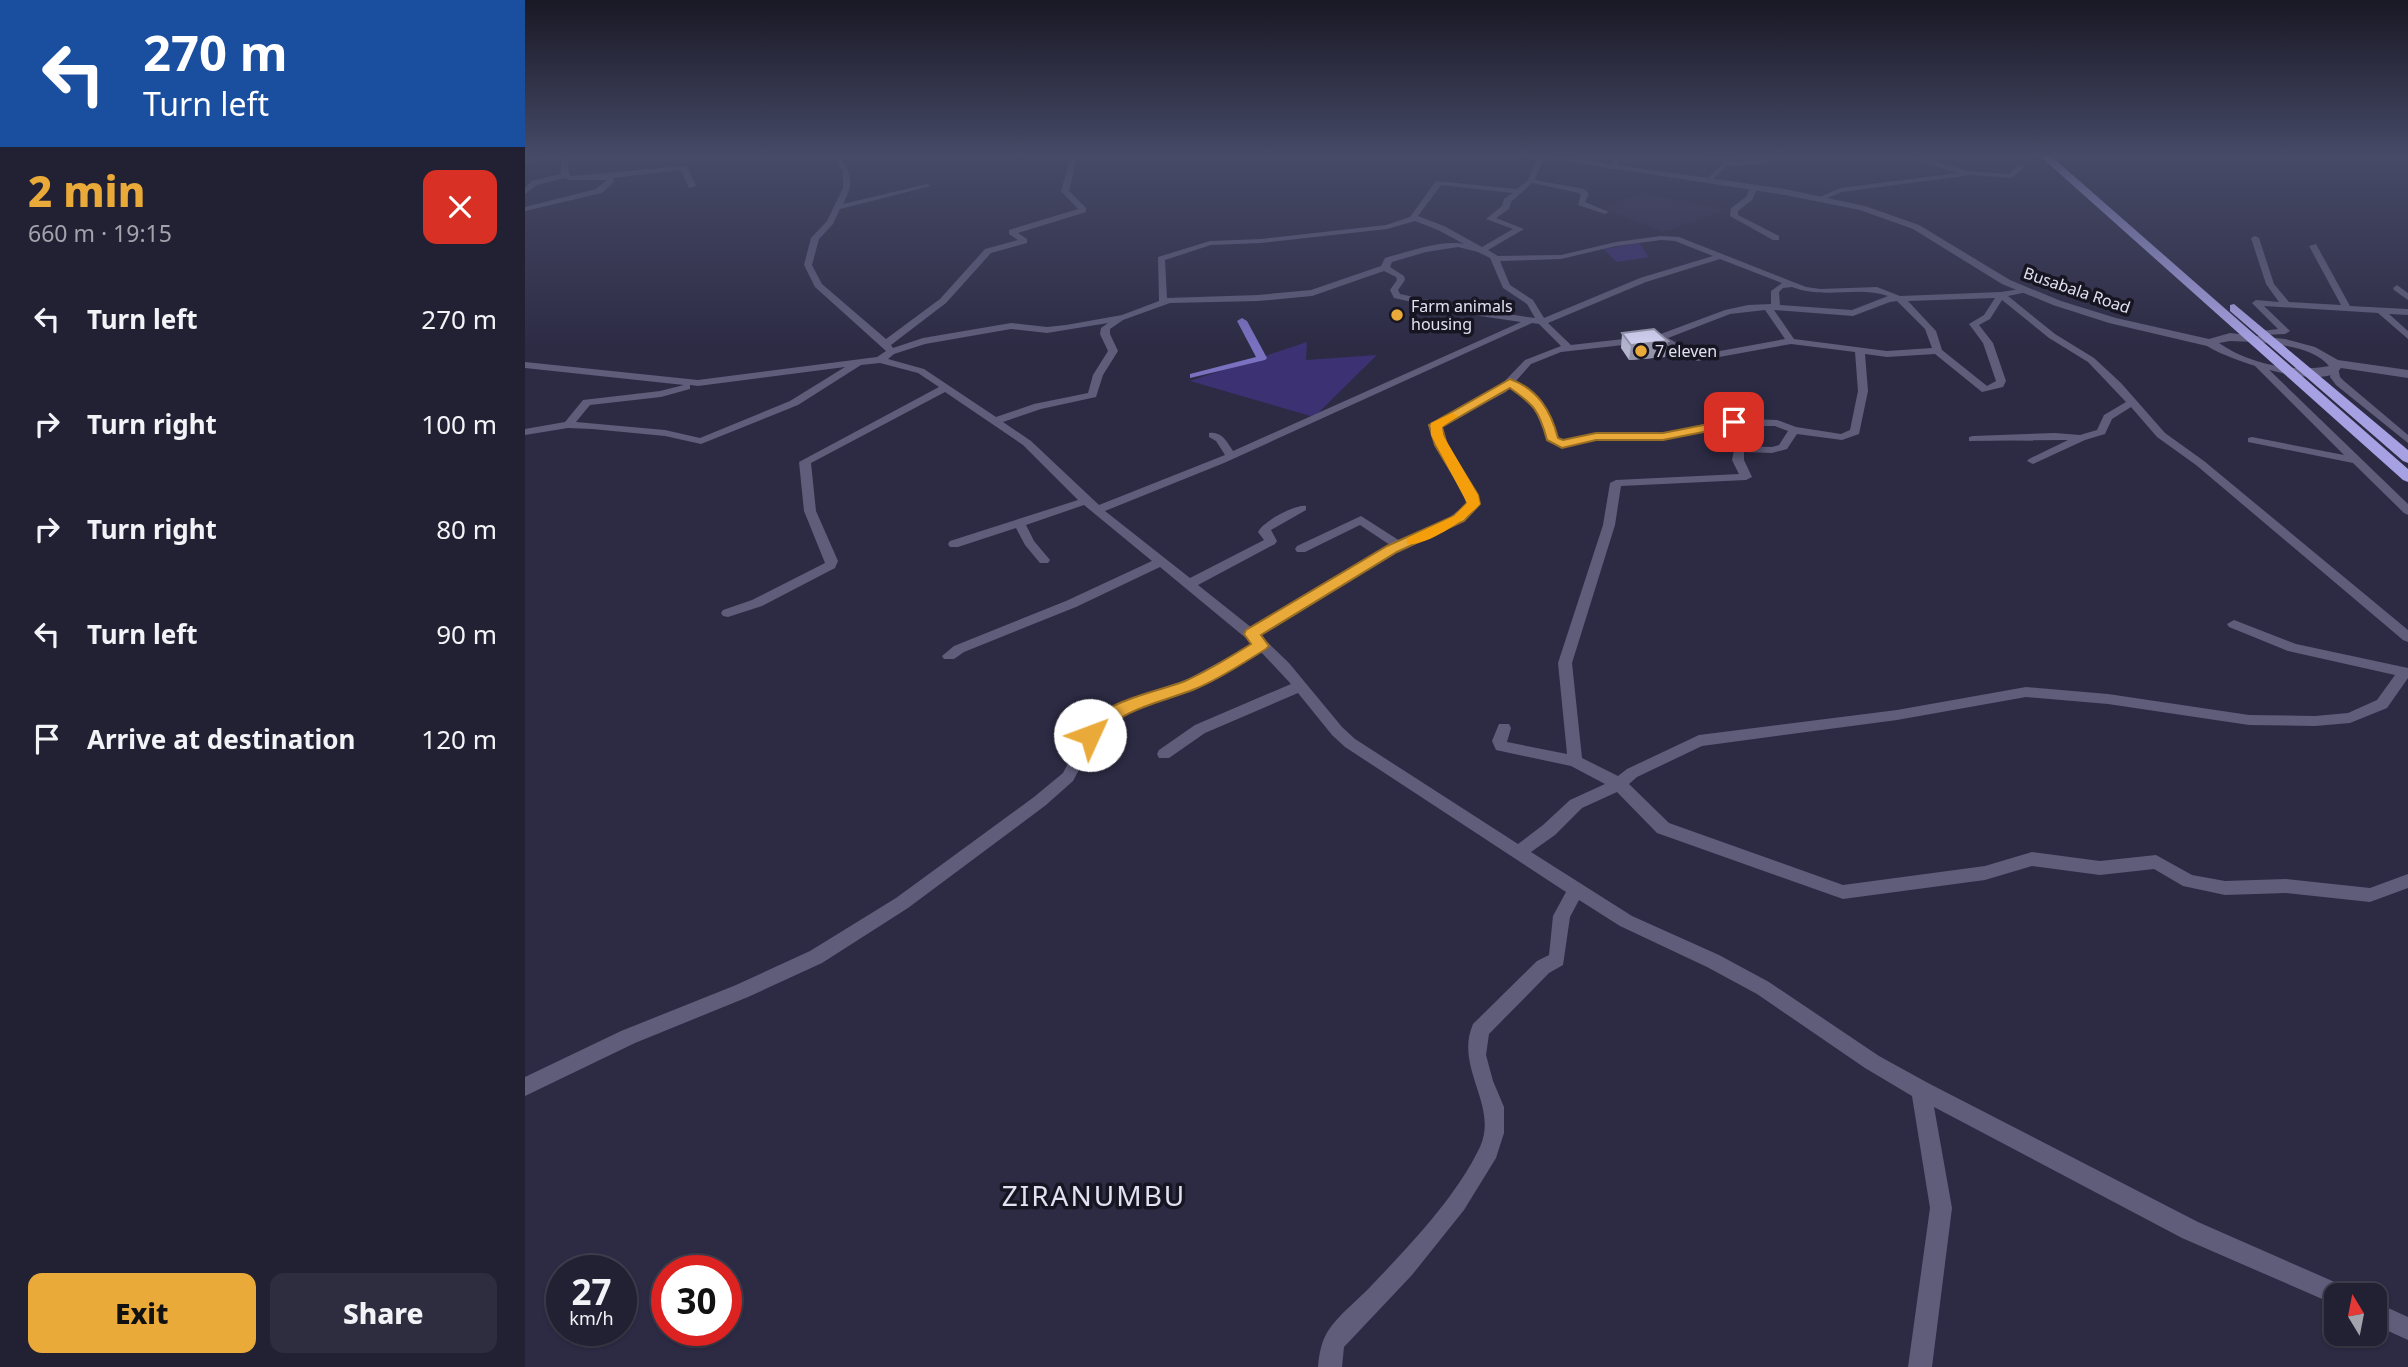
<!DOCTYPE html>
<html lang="en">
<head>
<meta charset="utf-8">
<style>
  :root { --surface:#222033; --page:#2e2d3f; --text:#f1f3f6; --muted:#a2a3ac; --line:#3f3e4e; --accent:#eaaa39 }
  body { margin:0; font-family:"Noto Sans",sans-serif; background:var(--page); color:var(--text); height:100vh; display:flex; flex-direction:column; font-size:26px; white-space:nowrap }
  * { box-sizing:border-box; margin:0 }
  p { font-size:23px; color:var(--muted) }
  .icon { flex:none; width:38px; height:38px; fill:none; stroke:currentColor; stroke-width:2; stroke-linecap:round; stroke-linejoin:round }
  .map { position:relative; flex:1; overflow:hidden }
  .panel { display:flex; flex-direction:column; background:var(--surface); width:525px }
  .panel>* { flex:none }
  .banner { background:#1a4fa0; color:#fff; overflow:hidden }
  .needle { width:46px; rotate:350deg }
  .buttons { position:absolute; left:1799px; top:1283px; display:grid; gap:14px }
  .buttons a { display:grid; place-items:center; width:63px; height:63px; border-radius:14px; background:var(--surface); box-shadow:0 2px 5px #0004,0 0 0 2px var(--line); font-size:35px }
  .speed { position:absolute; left:21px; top:1255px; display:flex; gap:14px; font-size:35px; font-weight:700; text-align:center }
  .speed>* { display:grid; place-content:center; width:91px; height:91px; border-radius:50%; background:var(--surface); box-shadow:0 2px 5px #0004,0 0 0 2px var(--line); line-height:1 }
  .speed small { font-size:18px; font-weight:400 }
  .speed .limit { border:10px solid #d22; background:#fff; color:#111 }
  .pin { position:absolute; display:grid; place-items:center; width:60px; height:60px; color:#fff; margin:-30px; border-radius:14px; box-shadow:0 4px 10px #0006 }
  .me { position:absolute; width:77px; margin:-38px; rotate:47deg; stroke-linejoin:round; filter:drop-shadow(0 0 5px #0008) }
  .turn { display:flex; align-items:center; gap:24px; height:147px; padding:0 28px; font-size:32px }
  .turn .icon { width:91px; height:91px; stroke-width:2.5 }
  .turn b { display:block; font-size:49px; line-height:60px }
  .round { display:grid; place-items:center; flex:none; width:74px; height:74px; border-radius:14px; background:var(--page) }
  .summary { display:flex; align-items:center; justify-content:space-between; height:119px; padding:0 28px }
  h1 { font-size:42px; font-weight:800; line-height:52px; color:var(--accent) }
  .primary-button { display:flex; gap:14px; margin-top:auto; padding:14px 28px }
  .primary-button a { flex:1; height:80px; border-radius:14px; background:var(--accent); color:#111; font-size:28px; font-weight:800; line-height:80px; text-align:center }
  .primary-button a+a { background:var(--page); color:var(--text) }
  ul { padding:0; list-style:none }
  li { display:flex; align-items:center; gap:21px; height:105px; padding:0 28px }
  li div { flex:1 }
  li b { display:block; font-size:26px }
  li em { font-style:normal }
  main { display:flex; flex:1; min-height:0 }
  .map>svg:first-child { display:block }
</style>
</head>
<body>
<main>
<section class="panel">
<div class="banner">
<div class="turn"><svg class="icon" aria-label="left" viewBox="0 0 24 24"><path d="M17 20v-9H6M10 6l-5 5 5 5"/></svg><div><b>270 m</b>Turn left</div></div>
</div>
<div class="summary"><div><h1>2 min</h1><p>660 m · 19:15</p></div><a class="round" style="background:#d93025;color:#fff"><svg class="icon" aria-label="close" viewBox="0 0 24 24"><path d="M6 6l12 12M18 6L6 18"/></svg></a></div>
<ul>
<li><svg class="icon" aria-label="left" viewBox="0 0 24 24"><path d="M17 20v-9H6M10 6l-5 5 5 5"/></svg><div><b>Turn left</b></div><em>270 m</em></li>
<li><svg class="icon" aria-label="right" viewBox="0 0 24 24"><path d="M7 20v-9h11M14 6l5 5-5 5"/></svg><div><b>Turn right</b></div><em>100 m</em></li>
<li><svg class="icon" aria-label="right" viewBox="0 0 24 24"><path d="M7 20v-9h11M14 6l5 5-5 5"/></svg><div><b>Turn right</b></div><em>80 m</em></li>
<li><svg class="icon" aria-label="left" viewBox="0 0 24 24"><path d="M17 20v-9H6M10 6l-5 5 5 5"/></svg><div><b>Turn left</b></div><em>90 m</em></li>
<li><svg class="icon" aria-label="arrive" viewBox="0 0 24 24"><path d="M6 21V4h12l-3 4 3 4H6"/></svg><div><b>Arrive at destination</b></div><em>120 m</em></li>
</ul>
<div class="primary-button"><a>Exit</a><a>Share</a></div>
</section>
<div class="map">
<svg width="1883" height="1367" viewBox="0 0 1883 1367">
  <rect width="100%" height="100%" fill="#2d2b44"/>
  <path fill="#333050" d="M1115,193l88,17 -65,22 -59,-24z"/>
  <path fill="#3c3173" d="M1114,243l10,14 -32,5 -14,-13z
    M782,342l-1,18 71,-5 -63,62 -124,-36z"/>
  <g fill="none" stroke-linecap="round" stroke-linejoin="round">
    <path fill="#7a71c1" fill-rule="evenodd" d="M717,318l5,3 20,37 -2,2 -75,18v-4l66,-17 -19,-36z"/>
    <path fill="#5f5d7a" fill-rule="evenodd" d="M18,156h12l-30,8v-4z
      M37,156h6l1,18 2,2 113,-10 4,2 8,18 -7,2 -8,-18 -68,8 1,4 -12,11 -77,18v-4l71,-18 11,-9h-38l-5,-2 -27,7 -12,9v-6l6,-7 30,-7z
      M308,156h6c14,20 15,26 4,48l84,-20 4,2 -91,23 -7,15 -14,15 -7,26 10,19 64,55 54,-40 45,-50 33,-9 -9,-6v-4l69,-21 -17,-18 10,-35h6l-8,35 17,17v4l-68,21 9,6v4l-36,10 -45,50 -55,42 2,3 30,-10 88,-15 36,4 19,-2 56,-10 37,-14 -1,-44 52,-16 51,-2 125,-14 24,-8 26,-36 81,8 11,-9 10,-24 6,1 -9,23 49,9 5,5 -4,8 24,10 -4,2 -27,-9 3,-10 -2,-2 -47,-10 -21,19 -2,7 -13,9 28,11 -36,21 10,6 63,-1 55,-13 45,-6 18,1 127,50 15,2 56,-2 23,9 101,-4 26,-4v4l-19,4 47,38 39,24 27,25 44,50 39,28 204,169v12l-5,-2 -207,-175 -39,-28 -26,-30 -19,12 -7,15 -20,6 -52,24 -6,-3 2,-2 39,-19 -99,1v-4l4,-1 82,-3 25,2 17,-5 7,-15 22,-13 -38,-40 -39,-24 -47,-38 -12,19 -11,6 14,18 13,38 -3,6 -21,5 -47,-38 -48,3 -22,-3 3,37 -9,43 -17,6 -45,-6 -10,15 -15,4 -28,-1v8l8,17 -6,3 -125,6 -6,39 -43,138 10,95 36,18 9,-7 72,-34 198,-25 129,-23 82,7 141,21 66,1 33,-3 29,-13 18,-25 -107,-24 -59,-24 -2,-3 7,-4 62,24 112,24v10l-21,30 -37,15 -35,3 -66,-1 -141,-21 -82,-7 -129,23 -195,26 -65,31 -8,7 40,39 174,62 142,-19 47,-14 68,9 56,-6 36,20 33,6 61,-2 84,9 38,-14v14l-38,14 -84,-9 -61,2 -42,-9 -29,-17 -54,6 -68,-9 -47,14 -142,19 -186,-66 -40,-41 -35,16 -27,27 -24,17 101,64 87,39 50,27 110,74 49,27 270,139 148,65 3,8h-13v10l-154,-67 -248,-131 18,101 -20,159h-24l22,-159 -18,-112 -47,-28 -108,-74 -50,-27 -87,-41 -41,-26 -9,17 -7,48 -14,8 -60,61 -3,21 7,26 11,26v26l-8,25 -32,52 -52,65 -68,72 -2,20h-24c1,-12 3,-25 10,-36 10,-16 30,-31 44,-46 38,-40 84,-88 108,-138 19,-42 -26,-79 -7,-123l64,-63 12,-6 4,-39 13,-24 -221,-145 -13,-12 -34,-42 -93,40 -36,25h-10l-2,-4 2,-4 36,-25 96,-41 -30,-32 -65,36 -54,18 -29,13 -17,19 -23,43 -27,24 -138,103 -86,55 -74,34 -113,46 -110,53v-19l96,-46 115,-46 74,-34 86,-53 138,-101 29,-24 22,-42 18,-20 29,-13 54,-18 67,-36 -93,-77 -84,40 -112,45 -10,7h-10l-2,-3 12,-10 112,-45 86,-40 -68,-56 -58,20 8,16 16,19 -2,3h-8l-15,-18 -9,-17 -58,19h-8l-2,-3 2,-3 128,-41 -55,-55 -78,-53 -134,71 5,48 22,50 -3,7 -73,38 -34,11 -5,-1 -2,-3 2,-3 29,-10 73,-37 -21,-52 -5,-49 140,-75 -21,-14 -38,-10 -19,2 -63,40 -97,39 -36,-8 -73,-7 -24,-1 -43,7v-6l40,-7 18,-22 77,-9 24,-6 -159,-17v-6l173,18 179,-23 9,-6 -71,-64 -11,-22 7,-27 16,-17 16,-33v-16zM916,185l72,8 -9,6 -2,7 -16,13 27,10 -31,18 -38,-21 -26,-10zM890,221l23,9 26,14c-22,-5 -57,8 -79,14l-4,8 -70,24 -53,5 -91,3 -2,-38 46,-15 50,-2 126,-14zM1136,240l14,1 38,15 -73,22 -96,40 -11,-18 -23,-15 -10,-24 61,-2 55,-13zM933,247l20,5 12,6 13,30 24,16 8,14 -69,-10 -66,-14 -2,-4 7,-10 -1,-4 -14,-9 2,-5 34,-10zM1195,259l62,24 -11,8v13l-23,1 -23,5 -67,25 -87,10 -23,-22 98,-41zM859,271l12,6 1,3 -7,10 4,8 72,16 55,8 -288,129c-6,-9 -11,-20 -24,-18v4l7,4 9,14 -126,50 -68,-64 -28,-19 38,-13 55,-12 7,-22 15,-24 -8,-17v-5l13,-9 47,-17 88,-2 54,-5zM1267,287c33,13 66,-2 96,9l-36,14 -72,-5 -1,-13 4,-4zM1470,298l-11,17 -15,9 14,19 13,38 -9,5 -45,-36 -6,-19 -28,-30zM1372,301l28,28 7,19 -45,3 -93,-12 -20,-29 79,6 37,-14zM1240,310l20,29 -87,16 -30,-17 62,-24zM583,323l-7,5 -1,6 8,17 -15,24 -5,18 -54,11 -38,13 -72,-48 -36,-10 6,-5 31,-10 86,-15 36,4zM1007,323l7,1 22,22 -36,14 -27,28 -68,37 6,20 30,50 2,8 -26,20 -42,18 -39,-25 -64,30 -2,3 2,3h8l55,-27 30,20 -138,83 -54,-43 77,-41 2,-3 -6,-11 35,-20v-4c-11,-2 -44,16 -48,26l6,8 -74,38 -85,-67 119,-48zM1134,341l38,20 94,-17 64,8 3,39 -8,39 -9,4 -45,-7 -19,-7 -28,-1 -29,1 -57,14h-67l-33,7 -5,-3c-8,-25 -20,-43 -43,-56l16,-18 30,-12zM320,367l-55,34 -90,37 -35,-8 -89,-8 14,-17 71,-8 29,-8v-4l8,1zM985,387l24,21 15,34 13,5 34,-7h67l57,-14h55l13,5 -9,14 -7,2 -37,-1 -3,14 7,14 -123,6 -6,3 -7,42 -45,138 9,91 -60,-12 4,-14 -2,-4h-10l-7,17 4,9 75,16 34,18 -35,16 -27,25 -25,19 -163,-105 -13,-12 -53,-64 -29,-28c44,-27 87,-57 133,-81 29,-16 65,-22 87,-50l-2,-9 -32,-50 -5,-19 65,-34z
      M1091,156h6l-7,13h-6z
      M1166,156l39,1 3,2 -2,3 33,-2 4,-4h7l-9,8 -39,2 -18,17 -4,-2 20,-20 -31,-3z
      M1377,156h10l57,15 40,3 9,-9 7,2 -14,11 -40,-3 -129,17 -20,8 -4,-2 22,-10 118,-15z
      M1226,185l7,2 -6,13 -14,11v4l41,21v4h-6l-43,-24 1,-8 15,-11z
      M1730,236l4,2 15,46 15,18 52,3 -32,-59 7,-2 34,62 58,3v6l-19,-1 19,17v8l-30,-26 -114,-7 26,25 -5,3 -24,1v-4l17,-2 -26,-26 4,-3 23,2 -13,-18 -15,-46z
      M1872,285l11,8v7l-14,-10 -1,-2z
      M1734,362l3,1 146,141v11l-4,-2 -51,-50 -105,-21v-4l4,-1 92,18 -90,-90z
      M1807,367h6l2,10 4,4 64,54v8l-72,-58 -6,-8z
      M1850,1302l33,15v23l-33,-15z"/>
    <path fill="#5f5d7a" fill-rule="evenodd" d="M1007,156h21l232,33 80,17 54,19 91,55 51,21 55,17 93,21 21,-6 55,6 30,8 23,13 70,10v8l-67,-10c-16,25 -113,-8 -134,-22l-98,-23 -56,-18 -51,-21 -89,-55 -53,-19 -75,-15zM1705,341c28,1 81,2 99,25 -36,7 -80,-2 -110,-23z"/>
    <path fill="#a6a1e2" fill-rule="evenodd" d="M1515,156h11l357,313v13l-5,-2z
      M1709,304l174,146v13l-5,-2 -173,-150v-6z"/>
  </g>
  <path fill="#b4b3cf" d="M1097,333l43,24 -36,3 -8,-12z"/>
  <path fill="#9292a9" d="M1143,341l-3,16 -36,3 2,-15z"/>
  <path fill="#d1d0f1" stroke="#9292a9" stroke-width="2" d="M1129,329l14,12 -37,4 -9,-12z"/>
  <linearGradient id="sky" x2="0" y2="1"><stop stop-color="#191825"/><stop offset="0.45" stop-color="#464a67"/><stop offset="1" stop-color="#464a67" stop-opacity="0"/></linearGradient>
  <rect width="1883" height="347" fill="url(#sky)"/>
  <path fill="#eaaa39" stroke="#986e25" stroke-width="2" d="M985,379c28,10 41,32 48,59l5,2 33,-7h67l71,-14 6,3 -6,4 -71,14h-67l-34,8 -15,-8c-8,-30 -13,-35 -37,-52l-68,39 5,18 31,50 2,9 -16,17 -67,31 -136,83 8,11 -3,3c-23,14 -46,30 -71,40 -35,14 -74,19 -99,50h-12l-2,-4c20,-36 67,-40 103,-54 23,-10 45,-24 66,-37l-7,-10 2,-4 141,-84 67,-30 13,-13 -2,-8 -30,-50 -6,-20z"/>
  <path fill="#f59e0b" d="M927,413l6,3 -16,11 1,8 35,60 2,9c-12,14 -54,43 -73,40v-6l47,-22 13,-13 -36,-68v-12z"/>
  <g fill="#eaaa39" stroke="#161521" stroke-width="2.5">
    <circle cx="872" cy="315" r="7"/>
    <circle cx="1116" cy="351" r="7"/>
  </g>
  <g text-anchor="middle" stroke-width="7" stroke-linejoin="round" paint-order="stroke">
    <g font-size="16" fill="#e2e1f2" stroke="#161521">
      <text transform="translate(1552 290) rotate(19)" y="6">Busabala Road</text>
    </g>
    <g font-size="16" fill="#e2e1f2" stroke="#161521" text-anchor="start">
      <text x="886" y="312">Farm animals<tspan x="886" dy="18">housing</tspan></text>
      <text x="1130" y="357">7 eleven</text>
    </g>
    <g font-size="28" letter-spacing="2" fill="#e2e1f2" stroke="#161521">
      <text x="569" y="1206">ZIRANUMBU</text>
    </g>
  </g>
</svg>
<div class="buttons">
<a><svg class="needle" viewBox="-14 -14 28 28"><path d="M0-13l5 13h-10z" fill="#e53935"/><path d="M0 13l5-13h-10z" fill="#a2a3ac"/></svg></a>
</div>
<div class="speed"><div>27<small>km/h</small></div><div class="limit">30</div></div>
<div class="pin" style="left:1209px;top:422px;background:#d93025"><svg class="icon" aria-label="arrive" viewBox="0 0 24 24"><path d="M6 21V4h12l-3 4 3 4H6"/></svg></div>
<svg class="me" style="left:565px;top:735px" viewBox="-20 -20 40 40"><circle r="19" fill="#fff"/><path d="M0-13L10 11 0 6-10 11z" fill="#eaaa39"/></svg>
</div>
</main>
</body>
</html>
